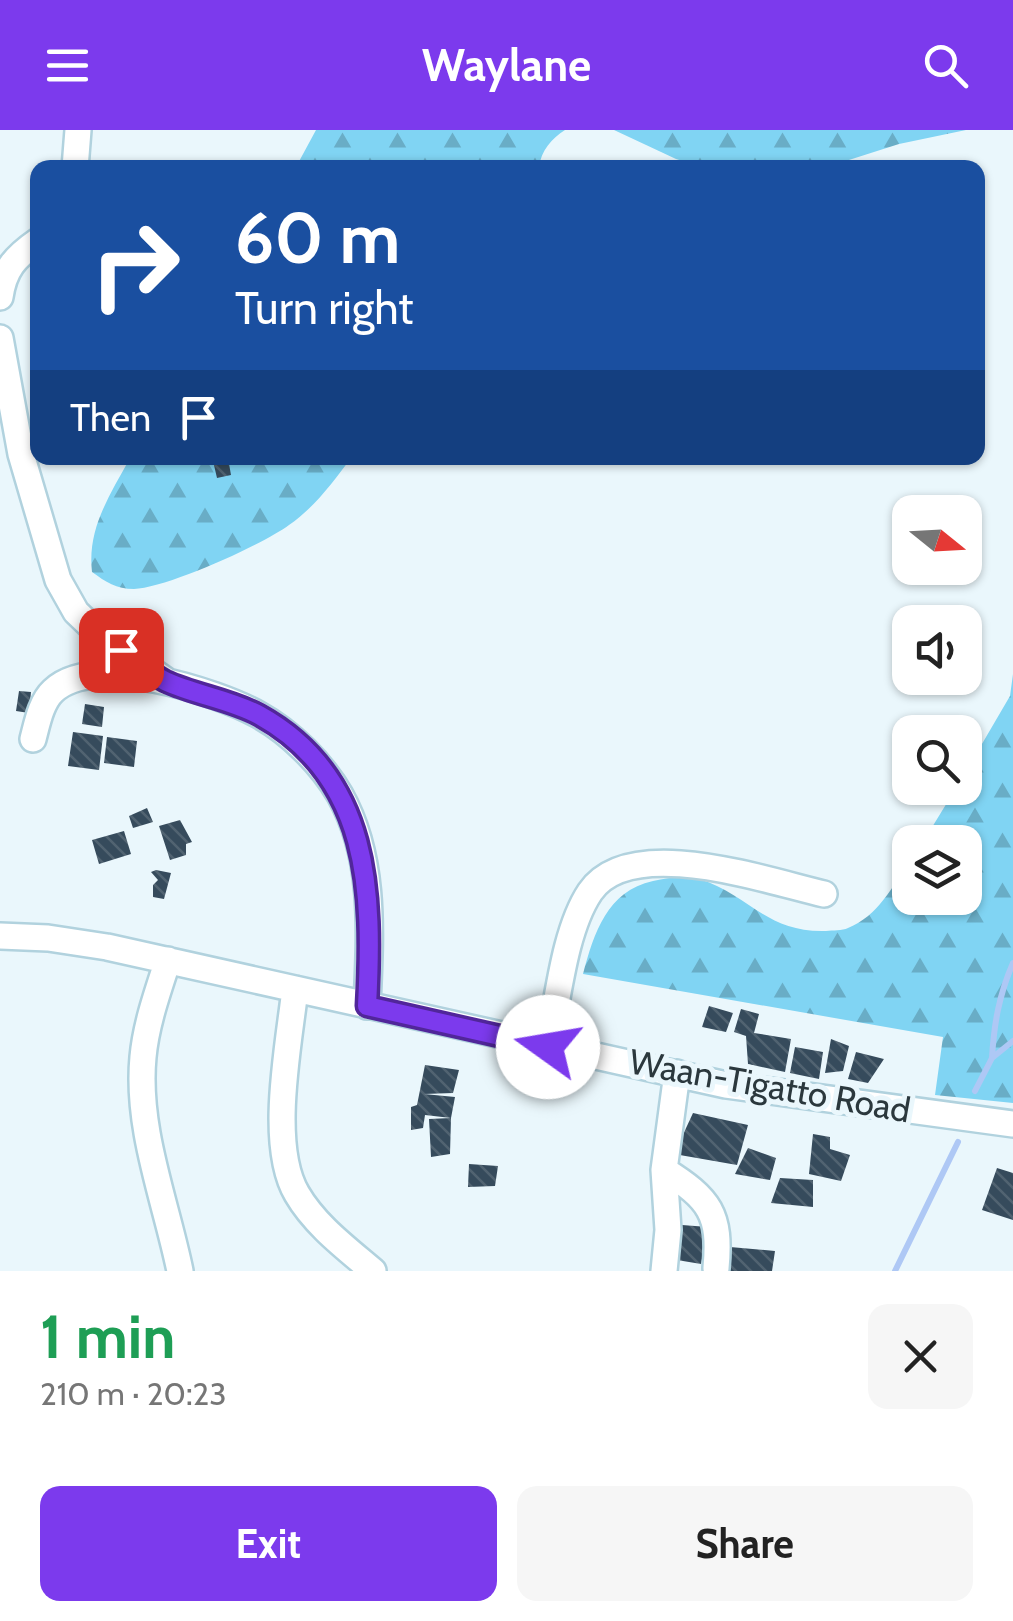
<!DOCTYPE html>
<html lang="en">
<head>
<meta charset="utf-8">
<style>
  :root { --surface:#fff; --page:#f6f6f6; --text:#222; --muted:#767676; --accent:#7c3aed }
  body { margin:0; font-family:Cabin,sans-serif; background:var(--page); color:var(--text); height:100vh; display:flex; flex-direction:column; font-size:38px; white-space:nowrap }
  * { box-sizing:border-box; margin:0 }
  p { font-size:32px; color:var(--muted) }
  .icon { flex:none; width:55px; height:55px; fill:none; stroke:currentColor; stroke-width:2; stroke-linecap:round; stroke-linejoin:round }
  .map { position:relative; height:1141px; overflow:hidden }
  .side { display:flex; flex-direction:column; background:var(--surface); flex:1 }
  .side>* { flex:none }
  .guide { position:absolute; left:30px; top:30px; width:955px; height:305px; border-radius:20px; box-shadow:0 2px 8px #0004; background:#1a4fa0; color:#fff; overflow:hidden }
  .needle { width:65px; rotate:108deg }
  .controls { position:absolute; left:892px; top:365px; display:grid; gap:20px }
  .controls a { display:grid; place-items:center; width:90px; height:90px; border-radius:20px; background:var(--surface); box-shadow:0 2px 8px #0004; font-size:50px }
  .pin { position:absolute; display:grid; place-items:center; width:85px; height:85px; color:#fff; margin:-42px; border-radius:20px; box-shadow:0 5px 15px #0006 }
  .me { position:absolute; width:110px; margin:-55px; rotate:283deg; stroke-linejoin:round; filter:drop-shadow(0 0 8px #0008) }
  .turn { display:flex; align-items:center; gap:35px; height:210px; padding:0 40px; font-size:45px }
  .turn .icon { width:130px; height:130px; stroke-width:2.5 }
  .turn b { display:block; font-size:70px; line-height:85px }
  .then { display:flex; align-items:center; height:95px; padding:0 40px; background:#0003; gap:20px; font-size:38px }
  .round { display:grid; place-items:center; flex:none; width:105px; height:105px; border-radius:20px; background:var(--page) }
  .overview { display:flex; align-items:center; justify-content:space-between; height:170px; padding:0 40px }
  h1 { font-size:60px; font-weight:700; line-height:75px; color:#1e9e55 }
  .action { display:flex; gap:20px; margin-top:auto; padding:20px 40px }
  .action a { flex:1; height:115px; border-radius:20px; background:var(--accent); color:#fff; font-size:40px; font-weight:700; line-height:115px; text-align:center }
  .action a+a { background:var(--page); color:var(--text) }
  header { display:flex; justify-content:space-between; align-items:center; height:130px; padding:0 40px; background:var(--accent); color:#fff; font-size:45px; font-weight:700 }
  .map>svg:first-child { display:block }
</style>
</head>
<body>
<header><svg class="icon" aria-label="menu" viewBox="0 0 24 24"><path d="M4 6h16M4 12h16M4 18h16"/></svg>Waylane<svg class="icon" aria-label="search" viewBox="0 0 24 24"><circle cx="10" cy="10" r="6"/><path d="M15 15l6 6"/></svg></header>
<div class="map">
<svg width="1013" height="1141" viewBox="0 0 1013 1141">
  <defs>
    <pattern id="forest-firs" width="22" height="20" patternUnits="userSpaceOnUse" patternTransform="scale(2.5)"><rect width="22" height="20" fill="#80d4f3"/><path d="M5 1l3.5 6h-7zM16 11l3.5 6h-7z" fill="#69adc6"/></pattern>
    <pattern id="building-back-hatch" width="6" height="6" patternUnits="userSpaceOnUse" patternTransform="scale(2.5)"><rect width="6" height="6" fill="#364b5c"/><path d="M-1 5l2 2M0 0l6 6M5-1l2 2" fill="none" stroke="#516371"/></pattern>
  </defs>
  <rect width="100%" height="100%" fill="#eaf7fc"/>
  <path fill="url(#forest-firs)" d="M316,0h249c-13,8 -24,21 -26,37h-243z
    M614,0h352l-67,14 -72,23 -122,1 -29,-9z
    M130,328h221c-17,23 -37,50 -62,67 -27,20 -123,63 -155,64 -18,0 -28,-7 -42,-17 -5,-44 18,-77 38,-114z
    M1013,544v429l-78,-8 8,-58 -360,-63c11,-41 24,-83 70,-93 15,-3 31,-6 46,-2 48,14 67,54 127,52 7,-1 16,0 22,-3 30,-12 44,-41 62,-67v37h55v-56h-42l33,-54h9v-15l45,-77z"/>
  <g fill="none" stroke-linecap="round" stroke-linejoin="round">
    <path stroke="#aec8f5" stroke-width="6" d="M992,928c2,-34 7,-63 21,-95
      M975,961l17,-33 21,-17
      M895,1141l63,-129"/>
  </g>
  <path fill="url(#building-back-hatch)" d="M228,328l3,17 -14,3 -4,-17z
    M19,561l12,1 -2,21 -13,-2z
    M85,574l19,3 -2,20 -20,-3z
    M73,602l30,4 -4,34 -31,-4z
    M107,607l30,4 -3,26 -30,-4z
    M147,678l6,14 -20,6 -4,-12z
    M180,690l12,22 -6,2v11l-16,5 -11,-34z
    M124,701l7,23 -32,10 -7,-24z
    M156,740l15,3 -7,26 -11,-2v-12l5,-5 -7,-8z
    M709,876l24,7 -7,19 -24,-5z
    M741,879l18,5 -5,19 37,6 -6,33 -37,-8 -2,-28 -12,-4z
    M831,909l18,7 -6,25 -18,2z
    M795,917l28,5 -4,27 -29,-6z
    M856,922l28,7 -16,24 -20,-4z
    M425,935l34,5 -6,23 -29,1 31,3 -4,21 -26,-3 -2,13 -12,2v-23l6,-2z
    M693,983l55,12 -11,40 -63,-11z
    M451,988l-1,36 -19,3 -2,-38z
    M813,1004l17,3v12l20,6 -9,26 -32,-7z
    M748,1018l28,10 -6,22 -35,-6z
    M469,1034l29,2 -3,20 -27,1z
    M997,1038l16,5v47l-31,-10z
    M780,1048l33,2v27l-42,-4z
    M682,1095l26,2 -7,37 -24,-4z
    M730,1117l45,4 -3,20h-44z"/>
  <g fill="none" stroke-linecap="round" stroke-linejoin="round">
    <defs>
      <path id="minor" d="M75,38l3,-38
        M0,167c4,-28 15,-40 38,-56
        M0,208l21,116 37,126 18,32 23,22 66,46
        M33,609c4,-15 8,-37 20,-48 41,-39 163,0 206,24 31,17 63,49 81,80 36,64 30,140 27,211
        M0,806l48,2 59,9 619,138 287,39
        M168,830c-10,31 -22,64 -25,97 -7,72 23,145 37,214
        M295,859c-6,55 -27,156 2,205 18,31 49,54 76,77
        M548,917c10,-47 16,-116 42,-155 40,-59 177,-11 234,2
        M664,1040c46,29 57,44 52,98
        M664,1141l4,-41 -4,-60 13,-97"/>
    </defs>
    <use href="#minor" stroke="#b1d2de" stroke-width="30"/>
    <use href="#minor" stroke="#fff" stroke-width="25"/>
  </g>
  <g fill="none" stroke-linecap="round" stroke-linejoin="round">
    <defs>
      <path id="route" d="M121,520c14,10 29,23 44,31 30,14 64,18 94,34 112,62 114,178 108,291l181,41"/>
    </defs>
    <use href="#route" stroke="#51269a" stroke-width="25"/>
    <use href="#route" stroke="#7c3aed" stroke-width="18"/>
  </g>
  <g text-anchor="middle" stroke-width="10" stroke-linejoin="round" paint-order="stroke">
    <g font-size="35" fill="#2b383d" stroke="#eaf7fc">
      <text transform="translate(770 956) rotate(10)" y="12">Waan-Tigatto Road</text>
    </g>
  </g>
</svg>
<div class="controls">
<a><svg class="needle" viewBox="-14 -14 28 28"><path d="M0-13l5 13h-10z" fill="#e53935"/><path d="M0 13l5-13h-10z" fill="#767676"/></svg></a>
<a><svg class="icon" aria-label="sound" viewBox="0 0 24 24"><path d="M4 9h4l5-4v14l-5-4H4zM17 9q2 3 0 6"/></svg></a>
<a><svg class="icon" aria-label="search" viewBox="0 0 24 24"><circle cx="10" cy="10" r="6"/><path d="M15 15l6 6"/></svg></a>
<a><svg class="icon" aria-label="layers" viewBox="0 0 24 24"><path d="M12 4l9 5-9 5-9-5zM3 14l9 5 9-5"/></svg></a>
</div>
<div class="pin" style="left:121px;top:520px;background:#d93025"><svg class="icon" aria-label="arrive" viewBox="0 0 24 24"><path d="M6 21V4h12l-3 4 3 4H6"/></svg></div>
<svg class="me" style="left:548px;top:917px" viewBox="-20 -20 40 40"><circle r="19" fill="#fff"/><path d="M0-13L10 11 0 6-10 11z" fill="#7c3aed"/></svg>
<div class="guide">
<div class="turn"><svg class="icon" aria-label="right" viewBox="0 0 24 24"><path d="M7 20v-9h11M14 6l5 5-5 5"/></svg><div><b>60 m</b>Turn right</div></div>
<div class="then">Then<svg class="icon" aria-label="arrive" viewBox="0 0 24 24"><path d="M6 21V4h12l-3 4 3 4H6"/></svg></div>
</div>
</div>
<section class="side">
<div class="overview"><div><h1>1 min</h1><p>210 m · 20:23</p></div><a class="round"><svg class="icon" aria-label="close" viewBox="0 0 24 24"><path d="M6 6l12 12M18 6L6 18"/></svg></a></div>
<div class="action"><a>Exit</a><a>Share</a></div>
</section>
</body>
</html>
